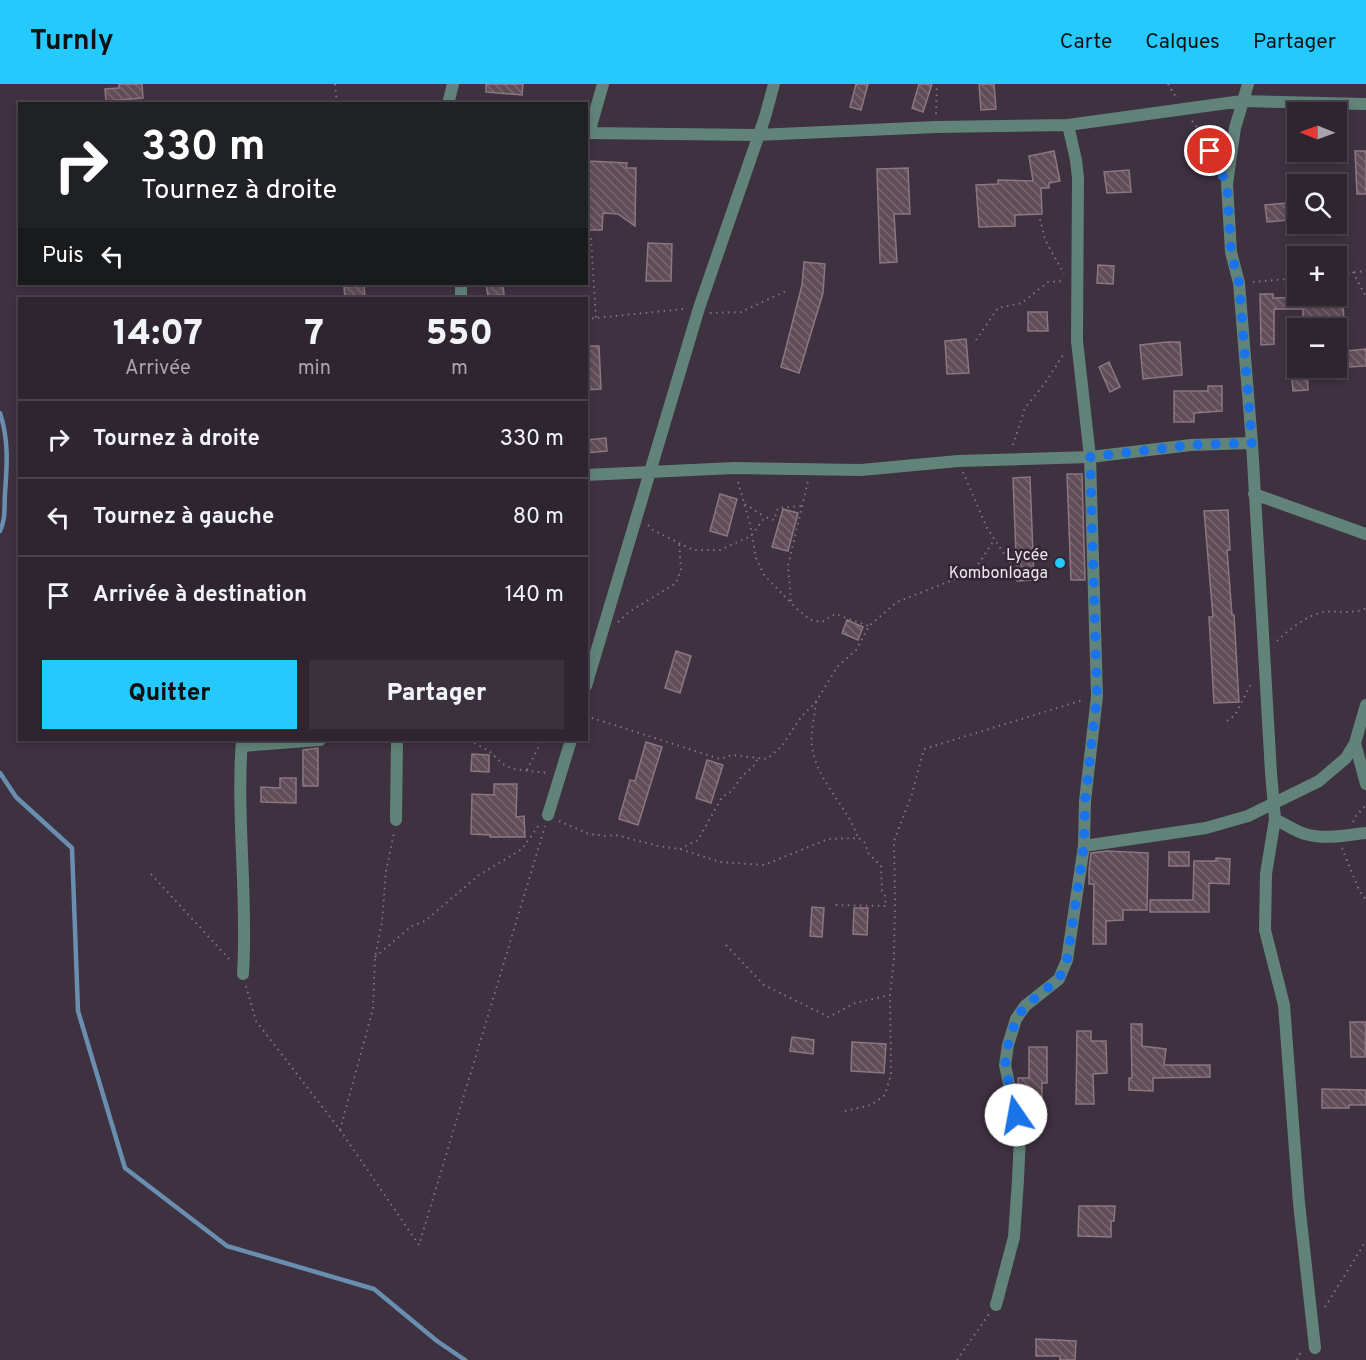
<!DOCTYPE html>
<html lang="fr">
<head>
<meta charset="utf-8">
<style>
  :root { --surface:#2e2530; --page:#3a313c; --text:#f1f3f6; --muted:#a7a5ab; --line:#49424c; --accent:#24c9fe }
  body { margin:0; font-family:Overpass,sans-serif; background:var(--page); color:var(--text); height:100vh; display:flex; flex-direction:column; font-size:22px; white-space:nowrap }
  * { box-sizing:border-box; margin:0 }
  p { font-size:20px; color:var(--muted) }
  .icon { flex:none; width:33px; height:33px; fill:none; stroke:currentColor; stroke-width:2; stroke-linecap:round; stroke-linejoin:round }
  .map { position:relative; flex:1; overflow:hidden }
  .sheet { position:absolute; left:18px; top:213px; width:570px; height:444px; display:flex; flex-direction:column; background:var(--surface); border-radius:0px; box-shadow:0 3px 9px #0003,0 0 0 2px var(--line) }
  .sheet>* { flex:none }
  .banner { position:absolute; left:18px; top:18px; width:570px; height:183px; border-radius:0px; box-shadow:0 3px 9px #0003,0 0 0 2px var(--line); background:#202124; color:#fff; overflow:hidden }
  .needle { width:39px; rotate:271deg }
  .fabs { position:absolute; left:1287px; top:18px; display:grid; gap:12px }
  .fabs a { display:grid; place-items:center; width:60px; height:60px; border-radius:0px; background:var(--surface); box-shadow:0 3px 9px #0003,0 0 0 2px var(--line); font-size:30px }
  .pin { position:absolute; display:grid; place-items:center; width:51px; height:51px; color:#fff; margin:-26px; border:3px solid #fff; border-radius:50%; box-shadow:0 2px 6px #0007 }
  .me { position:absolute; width:66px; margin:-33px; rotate:348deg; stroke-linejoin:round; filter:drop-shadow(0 0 4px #0008) }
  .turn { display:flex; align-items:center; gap:21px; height:126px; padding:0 24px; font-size:27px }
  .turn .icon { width:78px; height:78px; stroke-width:2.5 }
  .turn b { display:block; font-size:42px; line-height:51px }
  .then { display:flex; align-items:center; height:57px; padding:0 24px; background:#0003; gap:12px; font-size:22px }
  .eta { display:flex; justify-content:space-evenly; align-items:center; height:102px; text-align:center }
  .eta b { font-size:36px; font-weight:800; line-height:42px }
  .cta { display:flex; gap:12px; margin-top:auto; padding:12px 24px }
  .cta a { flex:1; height:69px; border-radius:0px; background:var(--accent); color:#111; font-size:24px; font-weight:800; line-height:69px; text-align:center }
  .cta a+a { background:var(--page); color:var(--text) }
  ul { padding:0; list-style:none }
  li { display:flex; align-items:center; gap:18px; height:78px; padding:0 24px; border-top:2px solid var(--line) }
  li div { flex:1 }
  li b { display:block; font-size:22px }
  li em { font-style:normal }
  header { display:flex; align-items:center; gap:36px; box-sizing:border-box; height:84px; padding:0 30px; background:var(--accent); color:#111 }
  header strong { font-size:28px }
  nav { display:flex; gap:33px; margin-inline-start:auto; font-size:21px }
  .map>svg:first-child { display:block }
</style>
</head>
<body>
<header>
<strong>Turnly</strong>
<nav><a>Carte</a><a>Calques</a><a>Partager</a></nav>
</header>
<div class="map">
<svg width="1366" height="1276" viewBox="0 0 1366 1276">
  <defs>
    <pattern id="building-back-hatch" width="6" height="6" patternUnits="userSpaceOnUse" patternTransform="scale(1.5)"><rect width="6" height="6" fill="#614d58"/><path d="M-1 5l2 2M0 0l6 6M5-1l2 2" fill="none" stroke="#786670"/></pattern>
  </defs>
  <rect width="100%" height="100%" fill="#3e3140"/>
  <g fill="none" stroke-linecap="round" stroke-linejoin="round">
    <path stroke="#6a8eaf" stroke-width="4.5" d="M0,329c9,27 7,53 5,80 -1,14 1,25 -5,38
      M0,689l16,24 56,51 6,163 47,157 102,78 147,43 63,52 28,19"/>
  </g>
  <path fill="url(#building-back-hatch)" stroke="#8c7682" stroke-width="1.5" d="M119,0h23l1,14 -37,3 -1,-12 14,-1z
    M486,0h37l-1,11 -36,-3z
    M856,0h12l-7,26 -11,-3z
    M919,0h13l-9,28 -11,-4z
    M979,0h15l2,25 -15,1z
    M1054,67l6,30 -11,2v5h-8l1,26 -27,1v11l-36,1 -3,-42 22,-1v-4l35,1 -4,-25z
    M1355,67h11v43h-9z
    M588,77l39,2 -1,5h10l-1,58 -17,-12 -15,-1 -1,17h-16z
    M908,84l2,46h-16l3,48 -17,1 -3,-94z
    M1129,86l2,22 -24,1 -3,-21z
    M1297,118l1,17 -31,3 -2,-17z
    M648,159l24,1 -1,37h-25z
    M804,178l21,2 -2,29 -24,80 -18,-6 21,-82z
    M1098,181l16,1 -1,18 -16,-1z
    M486,200h17l1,11 -16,1z
    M364,202l1,12h-20l-1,-11z
    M1260,210h13v4l70,-2 1,32h-41v-19h-29v35l-13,1z
    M1028,228h19l1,19h-20z
    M966,255l3,34 -22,1 -2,-33z
    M1167,258h13l2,33 -39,4 -3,-34z
    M586,262h13l2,43 -15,1z
    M1366,265v17l-17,1 -2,-16z
    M1109,278l11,25 -10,5 -11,-25z
    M1291,284h16l1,22 -15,1z
    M1208,302h14v25l-28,2v9h-20v-31h34z
    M606,354l1,13 -21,2v-13z
    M1067,390h15l3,106h-14z
    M1030,393l4,103 -17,1 -4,-103z
    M720,410l17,5 -10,37 -17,-5z
    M783,425l15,4 -10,38 -16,-4z
    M1228,426l2,40h-3l5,65h2l5,87 -25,1 -5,-86h4l-9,-106z
    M847,536l16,7 -5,13 -16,-7z
    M676,567l15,5 -11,37 -15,-5z
    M646,658l16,5 -24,78 -19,-6 11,-39 5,1z
    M318,664v38h-15v-36z
    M472,670l17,1v17l-18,-1z
    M707,676l16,5 -12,38 -15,-5z
    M280,694h16v25l-35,-1v-15l19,1z
    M494,700h23l-1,33 8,-1 1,21h-35v-2l-19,-1 1,-40 22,1z
    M1107,767l41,2 -1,57h-24v10l-17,1v23h-13l1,-60h-5v-14l2,-17z
    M1169,768h20v14h-20z
    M1216,774l14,1 -1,25 -20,-1v29h-59v-12h43l1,-39h22z
    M812,823l12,1 -2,29 -12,-1z
    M854,824h14l-1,27 -14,-1z
    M1350,938h16l-1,35h-14z
    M1131,940h11v22l24,3 -2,16h46v12l-57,1v13l-24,-1v-12h3z
    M1077,947h14v10h15l1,32 -14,1 1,30h-18z
    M792,953l22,3 -1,14 -23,-3z
    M852,958l34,2 -2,29 -33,-2z
    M1029,963h18v36h-5v26l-19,-1 -5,-22v-8h11z
    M1322,1005l44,1v15h-17v3h-27z
    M1079,1122h36l-1,15h-3v16l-33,-1z
    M1036,1255l40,2 -1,19h-15v-4h-24z"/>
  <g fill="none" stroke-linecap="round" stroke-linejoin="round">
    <path stroke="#7f7481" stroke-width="2" stroke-dasharray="1.5 4.5" stroke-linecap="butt" d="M335,0l2,20
      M1168,0l8,13
      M936,30l1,-30
      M1192,37l9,11 15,31
      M1040,135l5,21 19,34
      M586,151l5,3 5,81
      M1353,188l13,25
      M1336,190l30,-3
      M1253,198l45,-4
      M710,229l31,-1 45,-21
      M586,235l98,-10
      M976,256l22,-32 24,-5 26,-21 17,-1
      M1013,361l12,-37 20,-25 20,-31
      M963,388l24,56 24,36
      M738,398l12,42 6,34 8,17 33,34 14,11 11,2 13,-8 34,12
      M745,420l20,13
      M648,441l5,5 40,20h27l31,-14 14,-19 9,3 4,-12 23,-2
      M791,517l-3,-35 20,-85
      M618,538l11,-10 47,-29 5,-14 -2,-26
      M1277,557c10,-10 33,-28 48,-29 15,-2 27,3 41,-4
      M816,618c-1,14 -6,30 -4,43 4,36 34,59 46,92
      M586,632l134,43 12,-4 35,4 15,-13 19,-29 15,-15 21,-35 19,-17 13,-24 28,-24 76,-30 22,-33
      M1227,637l8,-6 17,-33
      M469,656l20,11 14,13 10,5 34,4
      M527,686l15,-30
      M559,737l30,13 17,2 10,-1 42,11 22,3 40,13 44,3 64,-26 31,-1 6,5 3,10 13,13 1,25 3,5 1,10 -52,-1
      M1353,738l2,-5 11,-12
      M1342,764l17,42 7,10
      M680,765l18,-9 24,-43 10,-6 10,-15 11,-9 5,-9
      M151,790l78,85
      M726,861l38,40 65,32 26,-14 35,-8
      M375,873l37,-31 13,-5 54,-46 43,-26 17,-24
      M246,902l10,35 84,109 79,115 126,-419
      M845,1027l26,-6 14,-10 6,-21 -1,-79 4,-37 1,-58 -1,-59 18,-47 12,-45 159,-49
      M340,1046l33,-121 2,-52 7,-35 4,-51 8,-38
      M1325,1223l41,-66
      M957,1276l32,-46
      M1297,1276l5,-11"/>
    <path stroke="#618379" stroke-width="12" d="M1248,0l-13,44 -8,56 4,68 8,31 13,160 19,330 4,46 -9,55 -1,56 19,75 15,198 16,145
      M448,20l5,-20
      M1068,41l174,-24 124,3
      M586,49l172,2 178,-8 132,-2 8,35 2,18 -1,163 13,116 7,239 -12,105 -1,45 -17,114 -8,19 -34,27 -9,13 -8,26 -3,20 15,70 -2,45 -4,57 -18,68
      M589,49l14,-49
      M461,200v14
      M586,391l148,-7 127,2 97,-9 132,-4 101,-12 61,-2
      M1254,410l112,40
      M586,602l113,-378 66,-191 9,-33
      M242,656c-6,78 6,156 1,234
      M1355,659l11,41
      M242,662l78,-6
      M548,731l23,-75
      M1275,735c10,5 20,12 30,15 20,6 41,1 61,-1
      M396,736l1,-80
      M1084,762l122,-18 42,-12 71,-35 27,-23 9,-15 11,-38"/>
  </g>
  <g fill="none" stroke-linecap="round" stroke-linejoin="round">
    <path stroke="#1a73e8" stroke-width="10" stroke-dasharray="0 18" d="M1016,1031l-11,-50 3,-20 8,-26 9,-13 34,-27 8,-19 17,-114 1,-45 12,-105 -7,-239 101,-12 61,-2 -13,-160 -8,-31 -4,-68 -17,-33"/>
  </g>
  <circle fill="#24c9fe" stroke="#342735" stroke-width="2" cx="1060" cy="479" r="6"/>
  <g text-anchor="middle" stroke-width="5" stroke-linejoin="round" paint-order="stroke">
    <g font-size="16" fill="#eee5ef" stroke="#342735" text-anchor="end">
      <text x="1048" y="476">Lycée<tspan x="1048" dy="18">Kombonloaga</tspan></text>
    </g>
  </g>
</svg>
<div class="fabs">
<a><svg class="needle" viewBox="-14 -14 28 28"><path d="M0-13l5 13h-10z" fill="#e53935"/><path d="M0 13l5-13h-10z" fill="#a7a5ab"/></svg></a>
<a><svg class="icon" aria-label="search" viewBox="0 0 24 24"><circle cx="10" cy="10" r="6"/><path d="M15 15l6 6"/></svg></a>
<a>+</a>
<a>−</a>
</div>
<div class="pin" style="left:1210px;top:67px;background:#d93025"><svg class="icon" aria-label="arrive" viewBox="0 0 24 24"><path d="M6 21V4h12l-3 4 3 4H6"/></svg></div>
<svg class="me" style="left:1016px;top:1031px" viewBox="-20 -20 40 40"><circle r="19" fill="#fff"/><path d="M0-13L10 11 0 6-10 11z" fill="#1a73e8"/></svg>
<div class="banner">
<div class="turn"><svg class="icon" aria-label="right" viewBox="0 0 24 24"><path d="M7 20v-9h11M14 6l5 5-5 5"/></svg><div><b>330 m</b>Tournez à droite</div></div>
<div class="then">Puis<svg class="icon" aria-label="left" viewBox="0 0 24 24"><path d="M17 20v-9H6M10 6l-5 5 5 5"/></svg></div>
</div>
<section class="sheet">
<div class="eta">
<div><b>14:07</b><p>Arrivée</p></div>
<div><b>7</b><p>min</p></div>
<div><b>550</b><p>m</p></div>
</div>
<ul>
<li><svg class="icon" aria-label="right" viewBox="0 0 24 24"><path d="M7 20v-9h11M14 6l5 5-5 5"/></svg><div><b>Tournez à droite</b></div><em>330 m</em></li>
<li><svg class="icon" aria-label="left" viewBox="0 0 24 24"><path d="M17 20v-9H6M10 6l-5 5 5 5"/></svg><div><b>Tournez à gauche</b></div><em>80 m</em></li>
<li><svg class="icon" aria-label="arrive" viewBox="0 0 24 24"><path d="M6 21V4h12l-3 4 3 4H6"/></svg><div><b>Arrivée à destination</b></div><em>140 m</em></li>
</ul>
<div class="cta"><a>Quitter</a><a>Partager</a></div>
</section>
</div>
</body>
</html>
